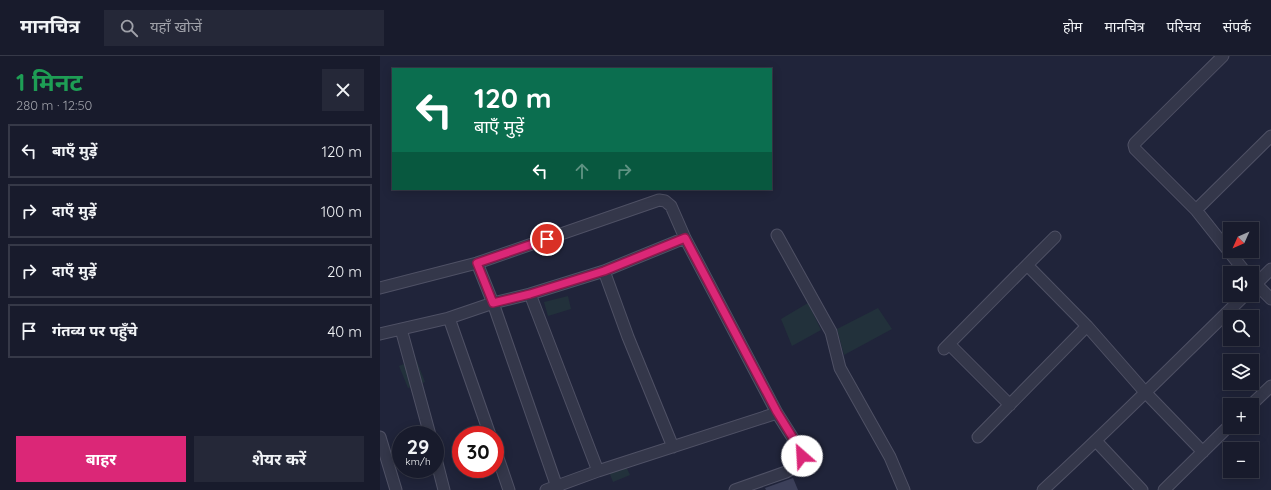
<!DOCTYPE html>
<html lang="hi">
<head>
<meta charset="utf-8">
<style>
  :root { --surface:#181b2c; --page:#252838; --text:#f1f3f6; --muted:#9fa1a9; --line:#363948; --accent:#db2777 }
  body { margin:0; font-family:Quicksand,"Noto Sans Devanagari",sans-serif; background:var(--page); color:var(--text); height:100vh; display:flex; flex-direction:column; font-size:15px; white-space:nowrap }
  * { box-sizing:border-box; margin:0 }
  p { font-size:13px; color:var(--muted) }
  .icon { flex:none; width:22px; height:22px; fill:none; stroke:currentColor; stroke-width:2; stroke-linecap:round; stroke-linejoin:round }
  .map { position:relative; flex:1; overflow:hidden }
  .drawer { display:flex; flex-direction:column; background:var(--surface); width:380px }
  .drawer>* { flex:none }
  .banner { position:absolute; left:12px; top:12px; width:380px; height:122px; border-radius:0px; box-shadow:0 2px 10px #0003,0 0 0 1px var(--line); background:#0b6e4f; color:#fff; overflow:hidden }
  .needle { width:26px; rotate:225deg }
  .buttons { position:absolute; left:843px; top:166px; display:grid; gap:8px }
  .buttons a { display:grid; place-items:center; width:36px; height:36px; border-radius:0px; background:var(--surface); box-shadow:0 2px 10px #0003,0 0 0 1px var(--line); font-size:20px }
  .speed { position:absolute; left:12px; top:370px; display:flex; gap:8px; font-size:20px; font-weight:700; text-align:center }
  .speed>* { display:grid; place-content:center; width:52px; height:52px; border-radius:50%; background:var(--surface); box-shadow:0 2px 10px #0003,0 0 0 1px var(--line); line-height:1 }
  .speed small { font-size:10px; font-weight:400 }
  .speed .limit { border:6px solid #d22; background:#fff; color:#111 }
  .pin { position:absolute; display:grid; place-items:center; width:34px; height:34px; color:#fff; margin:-17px; border:2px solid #fff; border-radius:50%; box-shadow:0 1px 4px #0007 }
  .me { position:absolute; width:44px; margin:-22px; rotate:334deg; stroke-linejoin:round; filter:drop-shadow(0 0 3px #0008) }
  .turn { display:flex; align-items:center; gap:14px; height:84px; padding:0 16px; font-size:18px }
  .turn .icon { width:52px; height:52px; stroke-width:2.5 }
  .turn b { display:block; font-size:28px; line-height:34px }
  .lanes { display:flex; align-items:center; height:38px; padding:0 16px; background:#0003; justify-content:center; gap:20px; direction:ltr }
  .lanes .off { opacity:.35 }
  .round { display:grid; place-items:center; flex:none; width:42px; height:42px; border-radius:0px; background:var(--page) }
  .headline { display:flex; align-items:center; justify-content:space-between; height:68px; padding:0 16px }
  h1 { font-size:24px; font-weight:700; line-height:30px; color:#1e9e55 }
  .action { display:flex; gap:8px; margin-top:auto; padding:8px 16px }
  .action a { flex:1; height:46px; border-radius:0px; background:var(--accent); color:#fff; font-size:16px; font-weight:700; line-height:46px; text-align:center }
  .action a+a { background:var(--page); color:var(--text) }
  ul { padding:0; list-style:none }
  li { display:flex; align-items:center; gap:12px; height:54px; margin:0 8px 6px; padding:0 8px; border:2px solid var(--line); border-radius:0px }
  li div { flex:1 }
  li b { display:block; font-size:15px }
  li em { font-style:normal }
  header { display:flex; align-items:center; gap:24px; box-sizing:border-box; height:56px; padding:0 20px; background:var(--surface); border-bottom:1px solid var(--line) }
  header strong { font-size:19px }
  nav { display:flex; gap:22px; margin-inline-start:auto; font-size:14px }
  .search { width:280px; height:36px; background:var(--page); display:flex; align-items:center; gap:10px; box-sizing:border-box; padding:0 14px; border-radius:0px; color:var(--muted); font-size:15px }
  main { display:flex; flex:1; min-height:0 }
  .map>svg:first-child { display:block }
</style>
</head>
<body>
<header>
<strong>मानचित्र</strong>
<div class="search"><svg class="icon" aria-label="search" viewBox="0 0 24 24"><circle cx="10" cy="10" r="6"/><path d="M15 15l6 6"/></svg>यहाँ खोजें</div>
<nav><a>होम</a><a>मानचित्र</a><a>परिचय</a><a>संपर्क</a></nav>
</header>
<main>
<section class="drawer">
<div class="headline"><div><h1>1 मिनट</h1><p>280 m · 12:50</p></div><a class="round"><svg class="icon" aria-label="close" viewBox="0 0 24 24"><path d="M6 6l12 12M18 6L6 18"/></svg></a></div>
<ul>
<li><svg class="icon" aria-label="left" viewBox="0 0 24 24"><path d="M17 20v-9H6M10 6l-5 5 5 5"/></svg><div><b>बाएँ मुड़ें</b></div><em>120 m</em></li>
<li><svg class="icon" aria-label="right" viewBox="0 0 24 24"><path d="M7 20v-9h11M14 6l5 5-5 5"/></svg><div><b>दाएँ मुड़ें</b></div><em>100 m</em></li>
<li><svg class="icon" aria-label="right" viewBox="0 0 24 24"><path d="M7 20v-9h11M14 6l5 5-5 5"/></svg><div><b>दाएँ मुड़ें</b></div><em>20 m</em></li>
<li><svg class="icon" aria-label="arrive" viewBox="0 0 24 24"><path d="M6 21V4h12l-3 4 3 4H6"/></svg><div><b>गंतव्य पर पहुँचे</b></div><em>40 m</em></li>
</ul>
<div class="action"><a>बाहर</a><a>शेयर करें</a></div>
</section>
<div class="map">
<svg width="891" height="434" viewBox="0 0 891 434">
  <rect width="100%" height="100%" fill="#20243a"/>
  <path fill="#22313b" d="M188,240l3,13 -23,7 -4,-14z
    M428,247l13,27 -29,16 -11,-27z
    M498,252l14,21 -48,26 -7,-26z
    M36,303l9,23 -17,6 -9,-22z
    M244,406l6,13 -17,7 -6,-15z"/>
  <path fill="#3c405a" d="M413,422l5,12h-32l-1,-2z"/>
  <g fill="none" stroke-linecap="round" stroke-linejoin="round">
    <defs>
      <path id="minor" d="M843,0l-88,87 -1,2 1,4 61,61 50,63
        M816,154l75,-74
        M397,179l54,97 9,36 50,89 14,33
        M97,207l16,40 65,187
        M647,209l28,-28
        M224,215l24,66 45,110
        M872,224l19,19
        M0,232l97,-25 182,-63 6,1 6,5 14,32 92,175 24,38v9l-6,7 -9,5 -51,18
        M872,232l19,-19
        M150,238l68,177
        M69,262l41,117
        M21,273l29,106
        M0,278l69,-16 44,-15 37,-9 74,-23 81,-33
        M569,288l61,61
        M564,293l83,-84 60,61 58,66 58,60
        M871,349l20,-19
        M0,381l16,53
        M598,381l109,-111
        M716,385l46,49
        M115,393l14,41
        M55,399l9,35
        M166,434l52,-19 179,-58
        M663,434c69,-63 135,-130 202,-195
        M784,434l66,-65"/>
    </defs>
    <use href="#minor" stroke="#4f5165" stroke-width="13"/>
    <use href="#minor" stroke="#34374a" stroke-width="11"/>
  </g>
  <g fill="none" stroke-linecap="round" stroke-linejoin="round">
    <defs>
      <path id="route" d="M167,183l-70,24 16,40 37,-9 74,-23 81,-33 92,174 24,39 1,5"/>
    </defs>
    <use href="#route" stroke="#8e194d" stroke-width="10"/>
    <use href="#route" stroke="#db2777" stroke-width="7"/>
  </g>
</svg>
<div class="buttons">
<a><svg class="needle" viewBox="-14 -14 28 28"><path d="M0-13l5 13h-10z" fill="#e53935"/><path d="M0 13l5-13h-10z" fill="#9fa1a9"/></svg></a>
<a><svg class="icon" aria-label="sound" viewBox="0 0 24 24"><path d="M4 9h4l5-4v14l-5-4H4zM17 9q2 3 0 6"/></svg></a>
<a><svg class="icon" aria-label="search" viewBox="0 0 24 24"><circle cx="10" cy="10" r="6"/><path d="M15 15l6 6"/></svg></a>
<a><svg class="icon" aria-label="layers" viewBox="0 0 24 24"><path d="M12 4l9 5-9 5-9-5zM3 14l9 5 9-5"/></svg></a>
<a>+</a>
<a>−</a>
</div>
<div class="speed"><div>29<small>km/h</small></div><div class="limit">30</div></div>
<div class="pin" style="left:167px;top:183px;background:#d93025"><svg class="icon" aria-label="arrive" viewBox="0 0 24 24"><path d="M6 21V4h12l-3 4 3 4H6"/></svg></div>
<svg class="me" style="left:422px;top:400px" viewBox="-20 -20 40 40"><circle r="19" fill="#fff"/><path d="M0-13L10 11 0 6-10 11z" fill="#db2777"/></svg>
<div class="banner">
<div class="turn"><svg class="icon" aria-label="left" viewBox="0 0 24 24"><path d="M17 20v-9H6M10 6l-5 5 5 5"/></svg><div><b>120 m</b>बाएँ मुड़ें</div></div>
<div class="lanes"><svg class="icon" aria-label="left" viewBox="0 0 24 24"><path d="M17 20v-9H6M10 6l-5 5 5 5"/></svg><svg class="icon off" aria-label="ahead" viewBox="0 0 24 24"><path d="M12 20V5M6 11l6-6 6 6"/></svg><svg class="icon off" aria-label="right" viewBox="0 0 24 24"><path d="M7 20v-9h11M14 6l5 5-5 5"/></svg></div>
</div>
</div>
</main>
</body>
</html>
